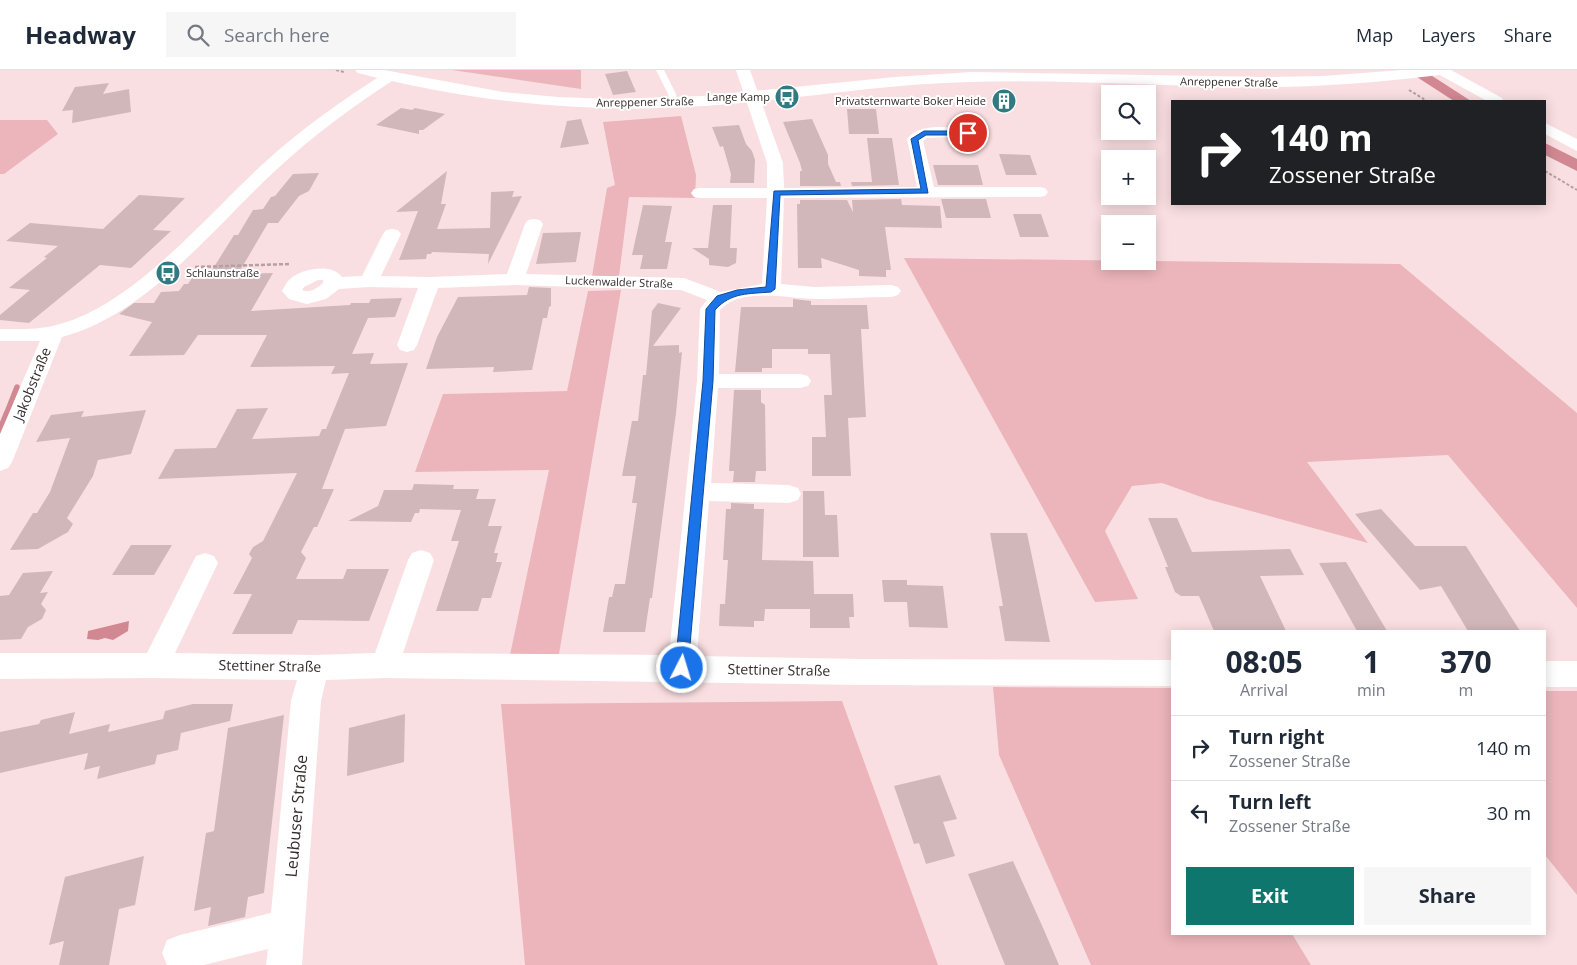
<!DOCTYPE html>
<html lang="en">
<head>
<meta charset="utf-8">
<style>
  :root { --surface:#fff; --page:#f6f6f7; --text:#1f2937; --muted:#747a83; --line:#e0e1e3; --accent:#0f766e }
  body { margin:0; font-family:"Open Sans",sans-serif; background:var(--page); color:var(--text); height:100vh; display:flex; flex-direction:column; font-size:19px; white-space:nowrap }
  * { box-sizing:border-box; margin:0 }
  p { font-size:16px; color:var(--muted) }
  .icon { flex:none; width:28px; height:28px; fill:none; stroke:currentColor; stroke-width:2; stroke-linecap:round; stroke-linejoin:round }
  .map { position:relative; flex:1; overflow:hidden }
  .side { position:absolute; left:1171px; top:560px; width:375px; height:305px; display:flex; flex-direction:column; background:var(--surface); border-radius:0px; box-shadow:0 2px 12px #0003 }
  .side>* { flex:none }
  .hud { position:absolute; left:1171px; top:30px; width:375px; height:105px; border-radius:0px; box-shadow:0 2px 12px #0003; background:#202124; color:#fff; overflow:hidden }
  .controls { position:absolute; left:1101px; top:15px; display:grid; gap:10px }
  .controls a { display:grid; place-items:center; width:55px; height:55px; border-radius:0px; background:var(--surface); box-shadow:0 2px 12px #0003; font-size:25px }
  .pin { position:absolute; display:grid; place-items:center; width:42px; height:42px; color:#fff; margin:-21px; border:2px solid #fff; border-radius:50%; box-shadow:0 1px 5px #0007 }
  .me { position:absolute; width:55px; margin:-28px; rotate:5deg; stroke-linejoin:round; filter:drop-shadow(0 0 4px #0008) }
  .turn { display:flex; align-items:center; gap:18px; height:105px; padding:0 15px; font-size:22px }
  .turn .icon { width:65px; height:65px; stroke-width:2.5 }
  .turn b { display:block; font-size:35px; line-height:42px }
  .eta { display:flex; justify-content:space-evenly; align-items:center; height:85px; text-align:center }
  .eta b { font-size:30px; font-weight:700; line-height:35px }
  .primary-button { display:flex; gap:10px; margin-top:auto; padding:10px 15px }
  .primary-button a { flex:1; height:58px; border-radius:0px; background:var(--accent); color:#fff; font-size:20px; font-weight:700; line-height:58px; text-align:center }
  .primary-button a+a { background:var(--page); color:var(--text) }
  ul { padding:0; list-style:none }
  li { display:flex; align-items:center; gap:15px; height:65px; padding:0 15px; border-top:1px solid var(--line) }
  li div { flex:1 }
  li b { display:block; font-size:19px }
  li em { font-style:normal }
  header { display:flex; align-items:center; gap:30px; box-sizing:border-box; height:70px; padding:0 25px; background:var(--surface); border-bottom:1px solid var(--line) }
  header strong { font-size:24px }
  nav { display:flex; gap:28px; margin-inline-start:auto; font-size:18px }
  .search { width:350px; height:45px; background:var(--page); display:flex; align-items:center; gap:12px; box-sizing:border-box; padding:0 18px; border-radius:0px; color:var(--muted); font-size:19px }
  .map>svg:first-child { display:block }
</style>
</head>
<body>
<header>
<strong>Headway</strong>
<div class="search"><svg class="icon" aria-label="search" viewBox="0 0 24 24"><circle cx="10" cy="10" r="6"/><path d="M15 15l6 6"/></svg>Search here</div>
<nav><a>Map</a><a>Layers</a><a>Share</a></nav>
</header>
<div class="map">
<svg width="1577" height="895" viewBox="0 0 1577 895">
  <rect width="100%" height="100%" fill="#fadfe2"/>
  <path fill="#ebb5bb" d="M452,0h129v19z
    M681,46l15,59 -1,23 -66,-1 -10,79h-27l15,-88 8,-3 -12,-63z
    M0,50h47l11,14 -54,40h-4z
    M904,188l496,6 177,149v195l-129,-153 -141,7 61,81 -161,-44 -45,-16 -30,3 -27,45 33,68 -43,3z
    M621,220l-62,364 -49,1 39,-185 -134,2 28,-78 124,-3 21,-100z
    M993,617l179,1v246h120l19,31h-220l-92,-210z
    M1545,621h32v204l-32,-40z
    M842,631l96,264h-413l-24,-261z"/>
  <path fill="#d28893" d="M129,551l-1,10 -15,9 -8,-2 -7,2 -11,-1 1,-8z"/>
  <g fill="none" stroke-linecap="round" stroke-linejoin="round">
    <path stroke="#d28893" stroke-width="5.5" d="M6,345l11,-28"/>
    <path stroke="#d28893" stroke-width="7" d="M0,361l7,-17"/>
    <path fill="#d28893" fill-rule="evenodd" d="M1406,0h17l48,31h-17z
      M1545,73l32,16v12l-32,-16z"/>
  </g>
  <path fill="#d1b7ba" d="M627,1l9,21 -23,3 -8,-21z
    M109,13l-6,11 26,-5 2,23 -59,11 1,-13 -11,1 13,-24z
    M401,38l11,2 3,-2 30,6 -22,16h-4v4l-43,-9z
    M847,39h29l3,25h-30z
    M581,49l8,25 -29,4 7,-27z
    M812,49l16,36v9l8,18h4l1,4h-41v-15h2l-2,-8 -17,-41z
    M739,55l7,19 6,7 3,9 -1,23h-24l1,-9 -8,-28 -3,1 -8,-20z
    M867,68h25l7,47 -47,1 -1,-4h21z
    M999,84l31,1 7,20h-31z
    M933,95h45l5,20h-45z
    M447,101l-6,33h5l-9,25 53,-1 1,-36 23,-1 -2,6 10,-1 -34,68 1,-10 -57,-2 -1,2h-4l-1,5 -27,1 19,-49 -22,1z
    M319,103l-10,18 -10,5 -21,27h-10l-30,51 35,-1 -22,38 99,-6 1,-2h18l2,-4 31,-1 -7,19 -27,1 -16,36 22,-1 -4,11 38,-1 -22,63 -41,3 -23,60h12l-17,38h-3l-13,25 5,6 -10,21h47l4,-10h42l-20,52 -71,-1 -6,14h-60l20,-40h-19l19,-36 -3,-4 4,-7 10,-6 34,-68 -139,6 17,-30 41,-1 21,-39 31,-1 -16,31 67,-3 3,-7h4l23,-56 -18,1 4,-8 -85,1 17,-32h-69l-14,20 -55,1 23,-34 -33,-8 15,-11h20l7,-11 18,-1 5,-7h4l6,-9h15l25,-40h4l15,-25 10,-1 8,-12 4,-1 18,-22z
    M139,125l46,3 -32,32 18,1 -40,37 -31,-3 -71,58 -29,-3v-5l30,-25 -21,-2 38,-30 -3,-1 14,-11 -52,-5 24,-18 73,6z
    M901,129l1,6 38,1 2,22 -57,-1 6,43h-5v7l-27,-1v-6l-38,-12 1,10h-24l-1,-64h3v-4h47l6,12 -1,-12z
    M941,129h45l5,19h-45z
    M643,135l29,1 -7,36h7l-5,27h-27l3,-14h-11z
    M713,135h19l-2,43h7l-1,15 -8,4 -19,-2v-6l-17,-11h16z
    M1013,144h28l8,23h-29z
    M581,162l-5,30 -40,2 7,-31z
    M529,217l22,1v18l-2,1 -2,11h-4l-11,52 -39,2 1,-5 -68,2 11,-32 21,-40 69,-2z
    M793,229l18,2v4h56l2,24h-8l5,88 -18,1 3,58h-39v-39h14l-2,-42h8l-2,-41h-22v-5h-36v19h-10v4h-27l6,-65h52z
    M658,233l23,5 -28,38 26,-1v8l3,-1 -6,61 -24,185h-2l-5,34h-42l6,-35h3l3,-13h10l12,-81h-5l4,-27h-14l10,-55h6l5,-46h3l6,-64z
    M734,320h27v12l4,3 1,66h-10l-1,11h-22l1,-11h-5z
    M146,340l-15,44 -33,6 -5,16 -26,42 6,6 -5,8 -30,17 -28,1 23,-37h4l13,-21 20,-54 -34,4 15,-27 33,-4 -3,6z
    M414,414l40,1 -1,4h26l-3,10h20l-8,27h14l-8,27h4l-2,9h6l-11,36h-9l-4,13h-42l23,-70h-8l10,-31 -41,-1 -1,4h-4l-4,9 -63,-1 30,-15 6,-16h28z
    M803,421h21l1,24h12l2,42h-36z
    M731,433l23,1v5h10l-2,51 51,1 1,33h39l1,23h-5l1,11h-40v-19h-45l-1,12h-10v6l-35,-1 1,-22h5l3,-44h-5l3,-51h5z
    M1381,439l34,37h51l54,85h-52l-27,-45 -21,4 -65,-76z
    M1148,448h29l15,34 98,-3 14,26 -44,1 26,55h-72l-15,-35h-18l-6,-4 -10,-25h3z
    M990,463h37l23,109 -45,-1 -6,-35h4z
    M131,475h41l-18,30h-42z
    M1346,492l41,69h-30l-38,-68z
    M53,501l-13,22 8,-1 -7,12 5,6 -4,9 -14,8 -7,12 -21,1v-44l9,-1 14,-22z
    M882,510h25v5l36,1 5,42 -39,-1 -2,-25h-23z
    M193,634h40l-3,17 -49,12 -3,17 -21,5 -2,9 -58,15 3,-13 -16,4 4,-17 -88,20v-41l39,-8 2,-4 34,-8 -6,22 41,-10 -2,8 55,-13 2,-8z
    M405,644l-1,48 -57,14 2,-48z
    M284,645l-20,178 -16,4 -3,20 -37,9 3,-19 -17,4 12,-78 8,-2 14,-103z
    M940,705l17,44 -14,3 12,34 -29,8 -7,-21 -5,1 -20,-58z
    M144,786l-9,49 -16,4 -10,56h-50l5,-24 -15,4 16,-68z
    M1013,791l31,69 15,35h-54l-37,-91z"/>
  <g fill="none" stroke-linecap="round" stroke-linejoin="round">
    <path stroke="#b5a0a2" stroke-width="2" stroke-dasharray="3 2" stroke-linecap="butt" d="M336,0l8,2
      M1409,20l18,11
      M1545,101l32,19"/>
    <path stroke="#b5a0a2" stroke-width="2.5" stroke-dasharray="4 2" stroke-linecap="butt" d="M195,197l95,-3"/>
    <path fill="#fff" fill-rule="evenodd" d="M656,0h8l12,24 1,11 -7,-2 -2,-9z"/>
    <path fill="#fff" fill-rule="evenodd" d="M736,0h14l33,93 1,25 133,-1 -10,-48c12,-17 43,-11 61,-11l6,2 2,3 -2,3 -47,2 -4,3 11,46h105l6,1 3,4 -3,4 -6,1 -255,1 -3,86 33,3 77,-2 7,2 3,4 -3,4 -7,2c-25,0 -49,2 -74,2 -29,0 -75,-13 -97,11l-1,64h81l8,2 3,5 -3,5 -8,2h-82l-7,95 78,2 9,3 3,6 -3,6 -9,3 -80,-2 -12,155 163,3 312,1v26l-312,-1 -475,-7 -59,2 -5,21 -19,264h-36l2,-16 -64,16h-37l-5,-12 5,-13 13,-5 91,-22 20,-212 6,-21 -142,-2 -155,1v-26h147l49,-97 9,-3 9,3 4,7 -43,90 140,2 60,-2 33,-93 4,-7 9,-3 9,3 4,7 -31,93 266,2 28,-274 3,-72 7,-9 -26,-10 -166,-5 -77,3 -21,57 -3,5 -7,2 -7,-2 -3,-5 21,-57 -49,-1 -30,2 -13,10 -19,5 -18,-5 -7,-8c2,-3 4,-8 6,-10 10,-12 44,-19 54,-4l20,-1 21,-42 3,-4 6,-1 6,1 3,4 -20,42 49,1 77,-3 18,-50 3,-4 6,-1 6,1 3,4 -17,50 158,4 37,14 41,-8 5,-86h-67l-6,-1 -3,-4 3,-4 6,-1h67v-25zM318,210h5v3c-6,5 -13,11 -21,7l2,-3z
      M1434,0h17l51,28 2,3h-17l-51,-28z
      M390,2l5,1 2,3 -2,3c-43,28 -83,57 -120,92 -63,58 -127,143 -213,166l-50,125 -4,6 -8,3v-37l40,-93h-40v-12c19,0 38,1 56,-4 76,-18 151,-110 208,-162 37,-34 78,-63 121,-90z
      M1545,53l32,16v12l-32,-17z
      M1545,591h32v26h-32z"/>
    <path fill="#fff" fill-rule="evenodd" d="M355,0h29l119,22 55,5 53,2 92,-3 192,-19 77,-5 292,5 59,-1 79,-6h45l-3,3 -5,2c-58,7 -116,12 -174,12 -98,0 -197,-8 -295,-5 -89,2 -177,18 -266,24 -118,8 -232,-4 -346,-33z"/>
  </g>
  <path fill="#1a73e8" stroke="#114b97" d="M924,61h44l4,2 -4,2h-42l-8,5 10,53 -148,2 -5,94 -4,3c-22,2 -40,0 -56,18l-2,71 -25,287 -2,4 -4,1 -5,-1 -2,-4 28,-287 3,-72 11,-13 20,-6 29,-3 8,-96 147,-2 -10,-50z"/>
  <defs>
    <symbol id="bus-disc" viewBox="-11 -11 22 22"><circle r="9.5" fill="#327a82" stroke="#fff"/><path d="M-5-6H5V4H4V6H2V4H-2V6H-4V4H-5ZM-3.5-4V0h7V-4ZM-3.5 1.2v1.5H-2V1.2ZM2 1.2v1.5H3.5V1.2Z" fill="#fff"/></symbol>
    <symbol id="building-disc" viewBox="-11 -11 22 22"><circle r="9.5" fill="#327a82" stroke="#fff"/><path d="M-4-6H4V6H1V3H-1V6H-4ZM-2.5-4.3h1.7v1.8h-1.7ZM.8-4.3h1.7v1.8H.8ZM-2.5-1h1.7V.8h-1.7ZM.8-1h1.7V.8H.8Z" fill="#fff"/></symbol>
  </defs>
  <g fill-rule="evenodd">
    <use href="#bus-disc" x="773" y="13" width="28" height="28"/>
    <use href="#building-disc" x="990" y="17" width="28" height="28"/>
    <use href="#bus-disc" x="154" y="189" width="28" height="28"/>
  </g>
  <g text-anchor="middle" stroke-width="4" stroke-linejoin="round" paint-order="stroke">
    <g font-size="11" fill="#352b2c" stroke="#fff">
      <text transform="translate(1229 12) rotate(1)" y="4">Anreppener Straße</text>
      <text transform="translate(645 32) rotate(-1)" y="4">Anreppener Straße</text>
      <text transform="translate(619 212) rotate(2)" y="4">Luckenwalder Straße</text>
    </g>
    <g font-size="11" fill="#352b2c" stroke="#fff" text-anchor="end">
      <text x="770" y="31">Lange Kamp</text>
      <text x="986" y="35">Privatsternwarte Boker Heide</text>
      <text x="186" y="207" text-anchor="start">Schlaunstraße</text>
    </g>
    <g font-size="14" fill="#352b2c" stroke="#fff">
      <text transform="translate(32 314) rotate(-68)" y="5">Jakobstraße</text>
      <text transform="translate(270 596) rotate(1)" y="5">Stettiner Straße</text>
      <text transform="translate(779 600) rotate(1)" y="5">Stettiner Straße</text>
    </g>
    <g font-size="16" fill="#352b2c" stroke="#fff">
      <text transform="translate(296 746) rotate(-85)" y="6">Leubuser Straße</text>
    </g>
  </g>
</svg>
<div class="controls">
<a><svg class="icon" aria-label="search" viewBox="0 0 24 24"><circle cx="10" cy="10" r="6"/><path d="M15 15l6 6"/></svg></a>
<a>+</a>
<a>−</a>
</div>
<div class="pin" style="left:968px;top:63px;background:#d93025"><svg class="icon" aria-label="arrive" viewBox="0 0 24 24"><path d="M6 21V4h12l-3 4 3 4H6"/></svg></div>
<svg class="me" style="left:682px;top:598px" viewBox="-20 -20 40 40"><circle r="17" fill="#1a73e8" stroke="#fff" stroke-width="3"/><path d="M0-11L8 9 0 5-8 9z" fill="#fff"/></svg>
<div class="hud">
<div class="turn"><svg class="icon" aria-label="right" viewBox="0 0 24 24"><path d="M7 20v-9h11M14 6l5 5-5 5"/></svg><div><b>140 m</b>Zossener Straße</div></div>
</div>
<section class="side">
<div class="eta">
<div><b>08:05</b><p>Arrival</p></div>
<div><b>1</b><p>min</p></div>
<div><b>370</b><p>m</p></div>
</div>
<ul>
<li><svg class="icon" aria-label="right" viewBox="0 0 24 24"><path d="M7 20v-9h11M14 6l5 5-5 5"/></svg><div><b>Turn right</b><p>Zossener Straße</p></div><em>140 m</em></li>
<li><svg class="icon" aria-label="left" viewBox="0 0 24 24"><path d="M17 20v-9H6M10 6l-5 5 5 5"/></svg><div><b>Turn left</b><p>Zossener Straße</p></div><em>30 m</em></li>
</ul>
<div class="primary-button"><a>Exit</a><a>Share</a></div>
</section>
</div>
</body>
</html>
